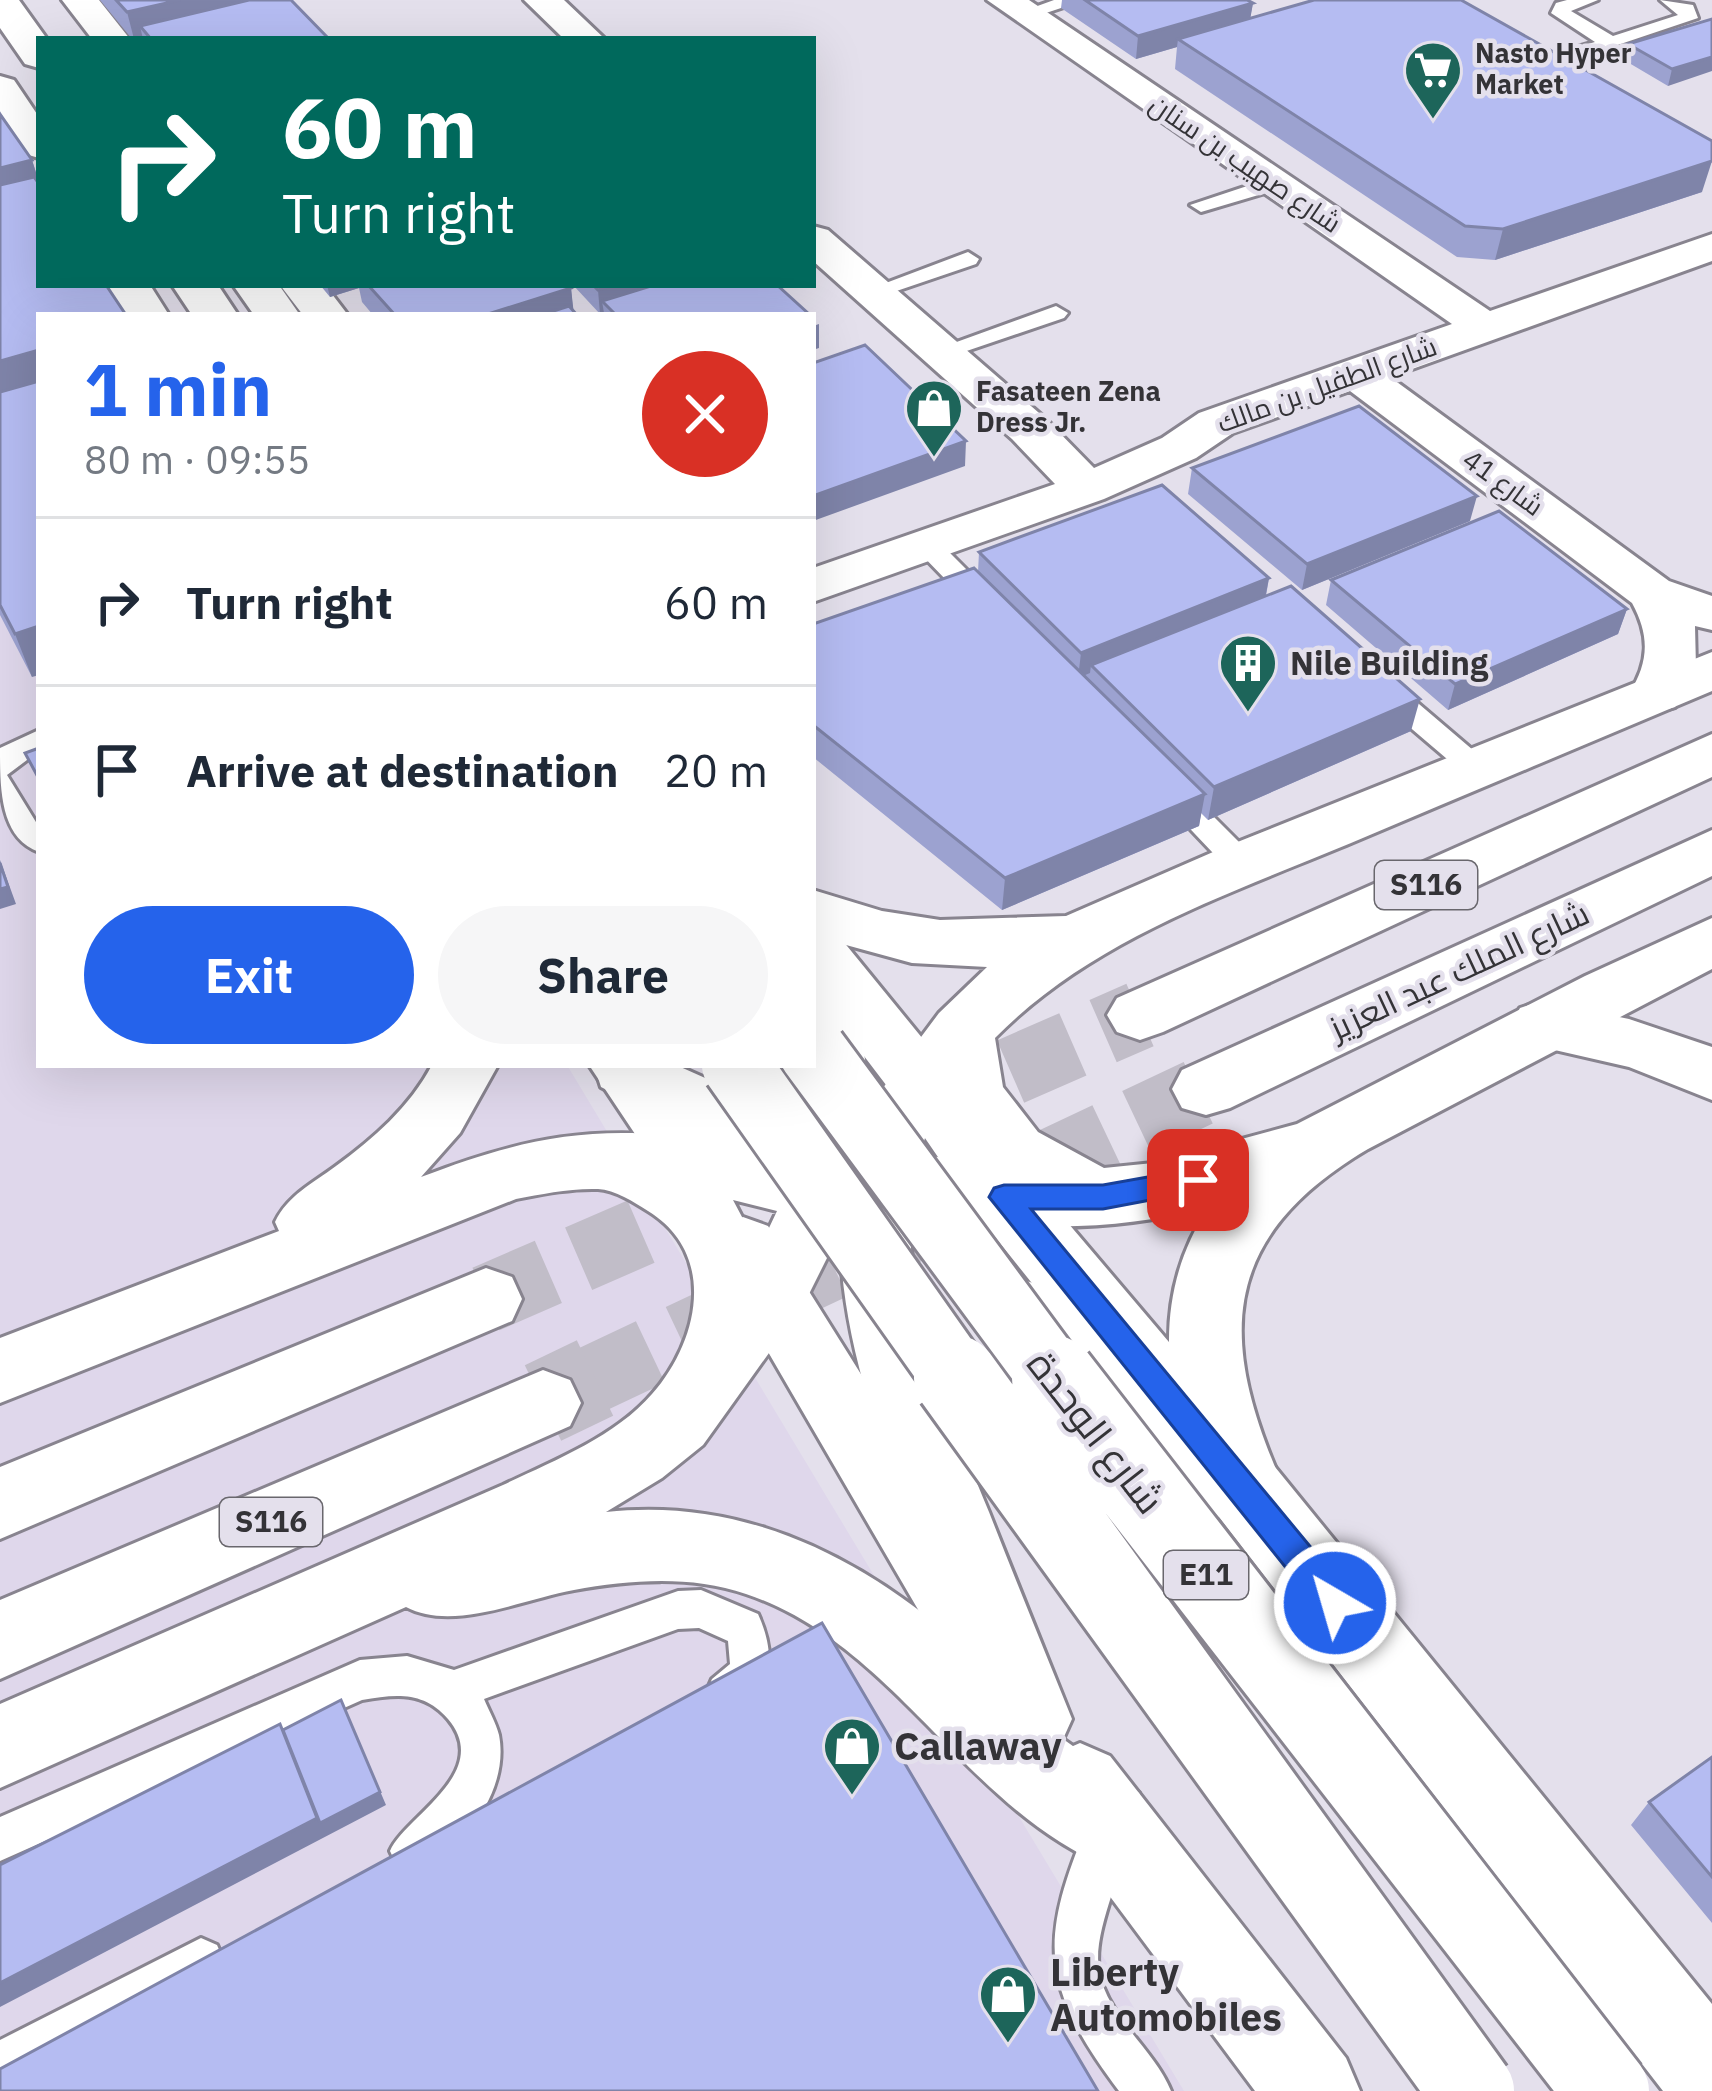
<!DOCTYPE html>
<html lang="en">
<head>
<meta charset="utf-8">
<style>
  :root { --surface:#fff; --page:#f6f6f7; --text:#1f2937; --muted:#747a83; --line:#e0e1e3; --accent:#2563eb }
  body { margin:0; font-family:"IBM Plex Sans",Cairo,sans-serif; background:var(--page); color:var(--text); height:100vh; display:flex; flex-direction:column; font-size:45px; white-space:nowrap }
  * { box-sizing:border-box; margin:0 }
  p { font-size:39px; color:var(--muted) }
  .icon { flex:none; width:66px; height:66px; fill:none; stroke:currentColor; stroke-width:2; stroke-linecap:round; stroke-linejoin:round }
  .map { position:relative; flex:1; overflow:hidden }
  .side { position:absolute; left:36px; top:312px; width:780px; height:756px; display:flex; flex-direction:column; background:var(--surface); border-radius:0px; box-shadow:0 12px 48px #0002 }
  .side>* { flex:none }
  .hud { position:absolute; left:36px; top:36px; width:780px; height:252px; border-radius:0px; box-shadow:0 12px 48px #0002; background:#00695c; color:#fff; overflow:hidden }
  .pin { position:absolute; display:grid; place-items:center; width:102px; height:102px; color:#fff; margin:-51px; border-radius:24px; box-shadow:0 6px 18px #0006 }
  .me { position:absolute; width:132px; margin:-66px; rotate:322deg; stroke-linejoin:round; filter:drop-shadow(0 0 9px #0008) }
  .turn { display:flex; align-items:center; gap:42px; height:252px; padding:0 48px; font-size:54px }
  .turn .icon { width:156px; height:156px; stroke-width:2.5 }
  .turn b { display:block; font-size:84px; line-height:102px }
  .round { display:grid; place-items:center; flex:none; width:126px; height:126px; border-radius:63px; background:var(--page) }
  .overview { display:flex; align-items:center; justify-content:space-between; height:204px; padding:0 48px }
  h1 { font-size:72px; font-weight:700; line-height:90px; color:var(--accent) }
  .primary-button { display:flex; gap:24px; margin-top:auto; padding:24px 48px }
  .primary-button a { flex:1; height:138px; border-radius:72px; background:var(--accent); color:#fff; font-size:48px; font-weight:700; line-height:138px; text-align:center }
  .primary-button a+a { background:var(--page); color:var(--text) }
  ul { padding:0; list-style:none }
  li { display:flex; align-items:center; gap:36px; height:168px; padding:0 48px; border-top:3px solid var(--line) }
  li div { flex:1 }
  li b { display:block; font-size:45px }
  li em { font-style:normal }
  .map>svg:first-child { display:block }
</style>
</head>
<body>
<div class="map">
<svg width="1712" height="2091" viewBox="0 0 1712 2091">
  <rect width="100%" height="100%" fill="#e4e0ec"/>
  <path fill="#dfd7eb" d="M0,123l39,162v780h528l617,1026h-1184z"/>
  <g fill="none" stroke-linecap="round" stroke-linejoin="round">
    <path stroke="#c1bdc8" stroke-width="68" stroke-dasharray="68 33" stroke-linecap="butt" d="M918,1112l222,-97
      M486,1299l260,-113
      M589,1381l617,-292"/>
    <path stroke="#c1bdc8" stroke-width="84" stroke-dasharray="84 42" stroke-linecap="butt" d="M543,1403l52,-25"/>
    <defs>
      <path id="service" d="M1054,0h31l-60,20 -10,-6z
        M1567,0h31l-27,11 42,25 65,-21 -18,-15 33,5 5,13 -137,46 -7,-2v-8l41,-12 -44,-29 5,-10z
        M1274,177l11,6 -3,5 -81,24 -11,-7z
        M968,252l11,7 -3,5 -103,35 -11,-7z
        M1056,306l12,7 -4,5 -115,39 -8,2 -12,-7z
        M927,537l9,2 62,62 4,6 -4,6h-20l-60,-62 -4,-6 4,-6z
        M1382,679l10,2 95,81 5,7 -5,7h-20l-95,-81 -4,-7z
        M39,730v21l-32,24 32,52v25c-39,-14 -39,-63 -39,-104z
        M1168,778l10,3 75,75 4,8 -4,8h-22l-73,-77 -5,-7z
        M701,1590l57,24c19,42 16,80 -31,99l-15,-6 -6,-14 6,-14 18,-15 -2,-23 -29,-13 -21,1 -194,70c5,12 12,24 15,36 11,57 -37,117 -87,138l-15,-7 -7,-15c14,-34 104,-78 58,-132 -24,-28 -52,-25 -86,-19l-362,161v-44l360,-157 47,-4 47,14 224,-79z
        M1106,1809l15,7c17,39 -30,105 -22,155 8,46 55,78 72,120h-52c-81,-108 -80,-152 -28,-275z
        M201,1938l16,7 7,16 -7,16 -217,111v-48z"/>
      <path id="minor" d="M62,0h37l31,39h-38z
        M524,0h40l41,39h-41z
        M987,0h42l461,311 222,-77v27l-322,116 279,204 43,15v34l-17,-4 1,42 -21,39 -19,5 -19,-5 -8,-13c20,-32 21,-58 3,-91l-282,-212 -117,42 -37,25 -92,41 -291,103v-34l242,-84 -43,-45 -199,-178v-35l15,4 218,189 48,49 68,-30 37,-25 253,-89z
        M0,76l14,4 25,37v41l-14,-4 -25,-37z
        M106,285h44l19,30h-44z
        M280,285h45l23,30h-45z
        M813,924l21,6 111,136 9,18 -9,18 -23,7 -23,-7 -86,-113z
        M1542,1001l87,18 83,28v53l-83,-33 -109,-25 -9,-17 9,-17z
        M589,1065h67l67,98 -10,19 -23,7 -23,-7z"/>
      <path id="tertiary" d="M922,1058l24,8 83,111 246,290 437,537v87h-49l-444,-574 -240,-300 -91,-133 10,-18z
        M743,1217l25,9 224,357 12,27 -12,27 -29,11 -29,-11 -227,-390 11,-21z
        M1080,1743l30,13 236,302 14,33h-105l-205,-275 -13,-30 13,-30z"/>
      <path id="trunk" d="M1712,652v39c-120,51 -241,101 -361,152 -125,52 -260,97 -356,195l8,49 35,45 66,36 49,-5 144,-39 288,-148 127,-58v51l-344,180c-152,90 -150,194 -82,343l-11,25 -28,10 -28,-10 -126,-111 -92,-72 -11,-22 11,-22 26,-9 26,9 119,91c-9,-62 2,-122 37,-174 -98,26 -200,25 -298,2 -6,105 39,208 78,303 27,69 55,138 83,207l-9,20 76,54 12,31 -12,31 -31,12c-142,-58 -214,-224 -362,-273 -56,-19 -116,-14 -172,-4 -51,9 -121,42 -168,17l-406,181v-84l503,-219c50,-24 112,-48 149,-91 47,-53 66,-140 -4,-183 -14,-9 -33,-21 -50,-22 -27,-1 -56,5 -82,10l-516,204v-65l279,-107 -4,-9c13,-27 37,-38 61,-56 37,-27 74,-59 96,-101h66l-38,68 -39,44c101,-39 175,-54 285,-37l-105,-53 -7,-22h82l123,55 -1,-55h15v-97l23,7c22,39 34,88 32,133l71,-95 48,-46 -75,-4 -99,-27v-46l69,21 58,9 126,-4 154,-67zM943,1105l40,60 -63,-11 10,-32zM733,1200l44,11 -18,38zM840,1232c1,142 70,280 119,411 -100,-88 -218,-146 -353,-131l56,-34 41,-33 101,-141z
        M1712,734v43l-549,255 -23,8 -23,-8 -10,-17 10,-17z
        M1712,830v46l-482,232 -24,7 -24,-7 -10,-19 10,-19z
        M486,1268l26,9 10,22 -10,22 -512,218v-72z
        M543,1370l27,10 11,23 -11,23 -570,253v-79z"/>
      <path id="motorway" d="M0,0h19l28,39h-8v29l-14,-4 -25,-36z
        M172,285h46l20,30h-46z
        M233,285h46l21,30h-46z"/>
    </defs>
    <use href="#service" stroke="#88848f" stroke-width="6"/>
    <use href="#minor" stroke="#88848f" stroke-width="6"/>
    <use href="#tertiary" stroke="#88848f" stroke-width="6"/>
    <use href="#trunk" stroke="#88848f" stroke-width="6"/>
    <use href="#motorway" stroke="#88848f" stroke-width="6"/>
    <use href="#service" fill="#fff" fill-rule="evenodd"/>
    <use href="#minor" fill="#fff" fill-rule="evenodd"/>
    <use href="#tertiary" fill="#fff" fill-rule="evenodd"/>
    <use href="#trunk" fill="#fff" fill-rule="evenodd"/>
    <use href="#motorway" fill="#fff" fill-rule="evenodd"/>
    <defs>
      <path id="motorway-bridge-far1" d="M813,1052l243,329
        M736,1065l223,316"/>
      <path id="motorway-bridge" d="M956,1378l516,713
        M1054,1378l553,713"/>
    </defs>
    <use href="#motorway-bridge-far1" stroke="#88848f" stroke-width="74" stroke-linecap="butt"/>
    <use href="#motorway-bridge" stroke="#88848f" stroke-width="90" stroke-linecap="butt"/>
    <use href="#motorway-bridge-far1" stroke="#fff" stroke-width="68"/>
    <use href="#motorway-bridge" stroke="#fff" stroke-width="84"/>
  </g>
  <path fill="#9ca2d0" d="M100,0h191l38,39h-197z
    M1062,0h185l6,3 -3,15 452,174 -207,68 -38,-3 -282,-188 2,-22 -41,12 -75,-51z
    M1712,19l-44,67 -44,-26 4,-16z
    M0,114l32,46 7,22v133l-7,362 -32,-62z
    M320,285h248l3,3 2,23 4,4h-204l-11,-13 -3,-14 -29,9z
    M573,285h204l33,30h-206v-2l-4,1z
    M1192,468l278,53 -168,69 -114,-96z
    M979,552l290,26 -3,18 145,135 -203,89 -7,-7 -2,13 -197,84 -189,-153v-133l165,-52z
    M1331,580l296,29 -9,25 -170,76 -122,-105z
    M1712,1757v166l-81,-98 18,-23z"/>
  <path fill="#7f84a9" d="M180,0h95l-135,26 3,13h-9l-7,-27z
    M1253,3l-4,23 -71,13 -1,8 -41,12 2,-23z
    M1712,57v14l-44,15 4,-17z
    M32,160l7,22 -39,30v-44z
    M1712,161l-10,31 -207,68 8,-31z
    M327,285h31l1,3 -29,9z
    M614,285h83l-95,16 2,12 -4,1 -2,-24z
    M571,288l3,27h-89z
    M819,324v24l-6,2v-24z
    M39,350v46l-39,11v-46z
    M966,441l-1,25 -152,55v-25z
    M1477,496l-7,25 -168,69 5,-26z
    M1269,578l-5,26 -173,61 -1,8 -12,5 3,-25z
    M1627,609l-9,25 -170,76 7,-26z
    M39,626v49l-7,2 -17,-43z
    M1420,699l-9,32 -203,89 6,-33z
    M1205,794l-6,32 -197,84 3,-32z
    M0,860l16,44 -16,5z
    M341,1700l45,105 -386,202v-24z"/>
  <path fill="#b5bcf2" stroke="#7f84a9" stroke-width="3" d="M116,0h64l-53,12z
    M249,0h42l38,39h-178l-11,-13z
    M1085,0h162l6,3 -115,33z
    M1314,0h147l251,141v20l-209,68 -38,-3 -287,-187z
    M1712,19v38l-40,12 -44,-25z
    M0,114l32,46 -32,8z
    M34,177l5,7v101h67l20,30h-87v35l-39,11v-176z
    M368,285h200l3,3 -86,27h-90z
    M593,285h21l-16,5z
    M654,285h123l33,30h-194l-14,-14z
    M569,306l8,9h-36z
    M865,345l101,96 -153,55v-133z
    M39,381v245l-24,8 -15,-29v-213z
    M1359,406l118,90 -170,68 -115,-96z
    M1162,485l107,93 -188,75 -102,-101z
    M1499,511l128,98 -172,75 -124,-104z
    M974,568l231,226 -200,84 -192,-153v-101z
    M1291,586l129,113 -206,88 -123,-122z
    M39,748v31l-14,-26z
    M0,863l8,24 -8,2z
    M822,1623l276,468h-1098v-22z
    M341,1700l39,92 -60,31 -37,-93z
    M280,1724l37,94 -317,165v-118z
    M1712,1757v120l-63,-75z"/>
  <path fill="#2563eb" stroke="#184099" stroke-width="3" d="M1198,1168l11,3 4,9 -4,8 -11,3 -95,18h-72l316,382 5,12 -5,11 -12,4 -12,-4 -334,-417 5,-9 10,-3h99z"/>
  <defs>
    <symbol id="supermarket-pin" viewBox="-11 -11 22 30"><path d="M0 17L-7.5 6A9.5 9.5 0 1 1 7.5 6Z" fill="#1d655a" stroke="#e4e0ec"/><path d="M-6-5.5h2.5l.6 2H6L4.5 2H-2.5L-4.4-4H-6ZM-1.5 3.2a1.3 1.3 0 1 0 .1 0ZM3 3.2a1.3 1.3 0 1 0 .1 0Z" fill="#fff"/></symbol>
    <symbol id="shop-pin" viewBox="-11 -11 22 30"><path d="M0 17L-7.5 6A9.5 9.5 0 1 1 7.5 6Z" fill="#1d655a" stroke="#e4e0ec"/><path d="M-5-2.5h2.3a2.7 3.5 0 0 1 5.4 0H5L5.5 6h-11ZM-1.5-2.5h3a1.5 2.3 0 0 0-3 0Z" fill="#fff"/></symbol>
    <symbol id="building-pin" viewBox="-11 -11 22 30"><path d="M0 17L-7.5 6A9.5 9.5 0 1 1 7.5 6Z" fill="#1d655a" stroke="#e4e0ec"/><path d="M-4-6H4V6H1V3H-1V6H-4ZM-2.5-4.3h1.7v1.8h-1.7ZM.8-4.3h1.7v1.8H.8ZM-2.5-1h1.7V.8h-1.7ZM.8-1h1.7V.8H.8Z" fill="#fff"/></symbol>
  </defs>
  <g fill-rule="evenodd">
    <use href="#supermarket-pin" x="1400" y="37" width="66" height="90"/>
    <use href="#shop-pin" x="901" y="375" width="66" height="90"/>
    <use href="#building-pin" x="1215" y="630" width="66" height="90"/>
    <use href="#shop-pin" x="819" y="1713" width="66" height="90"/>
    <use href="#shop-pin" x="975" y="1961" width="66" height="90"/>
  </g>
  <g text-anchor="middle" stroke-width="9" stroke-linejoin="round" paint-order="stroke">
    <g font-size="27" font-weight="bold" fill="#343337" stroke="#e4e0ec" text-anchor="start">
      <text x="1475" y="63">Nasto Hyper<tspan x="1475" dy="31">Market</tspan></text>
      <text x="976" y="401">Fasateen Zena<tspan x="976" dy="31">Dress Jr.</tspan></text>
    </g>
    <g font-size="27" fill="#343337" stroke="#e4e0ec">
      <text transform="translate(1245 164) rotate(34)" y="9">شارع صهيب بن سنان</text>
      <text transform="translate(1327 385) rotate(-20)" y="9">شارع الطفيل بن مالك</text>
      <text transform="translate(1503 483) rotate(36)" y="9">شارع 41</text>
    </g>
    <g fill="#e4e0ec" stroke="#69676d" stroke-width="3">
      <rect x="1375" y="861" width="102" height="48" rx="9"/>
      <rect x="220" y="1498" width="102" height="48" rx="9"/>
      <rect x="1164" y="1551" width="84" height="48" rx="9"/>
    </g>
    <g font-size="30" font-weight="bold" fill="#343337">
      <text x="1426" y="895">S116</text>
      <text x="271" y="1532">S116</text>
      <text x="1206" y="1585">E11</text>
    </g>
    <g font-size="33" font-weight="bold" fill="#343337" stroke="#e4e0ec" text-anchor="start">
      <text x="1290" y="675">Nile Building</text>
    </g>
    <g font-size="33" fill="#343337" stroke="#e4e0ec">
      <text transform="translate(1459 970) rotate(-25)" y="12">شارع الملك عبد العزيز</text>
    </g>
    <g font-size="39" fill="#343337" stroke="#e4e0ec">
      <text transform="translate(1096 1432) rotate(52)" y="14">شارع الوحدة</text>
    </g>
    <g font-size="39" font-weight="bold" fill="#343337" stroke="#e4e0ec" text-anchor="start">
      <text x="894" y="1760">Callaway</text>
      <text x="1050" y="1986">Liberty<tspan x="1050" dy="45">Automobiles</tspan></text>
    </g>
  </g>
</svg>
<div class="pin" style="left:1198px;top:1180px;background:#d93025"><svg class="icon" aria-label="arrive" viewBox="0 0 24 24"><path d="M6 21V4h12l-3 4 3 4H6"/></svg></div>
<svg class="me" style="left:1335px;top:1603px" viewBox="-20 -20 40 40"><circle r="17" fill="#2563eb" stroke="#fff" stroke-width="3"/><path d="M0-11L8 9 0 5-8 9z" fill="#fff"/></svg>
<div class="hud">
<div class="turn"><svg class="icon" aria-label="right" viewBox="0 0 24 24"><path d="M7 20v-9h11M14 6l5 5-5 5"/></svg><div><b>60 m</b>Turn right</div></div>
</div>
<section class="side">
<div class="overview"><div><h1>1 min</h1><p>80 m · 09:55</p></div><a class="round" style="background:#d93025;color:#fff"><svg class="icon" aria-label="close" viewBox="0 0 24 24"><path d="M6 6l12 12M18 6L6 18"/></svg></a></div>
<ul>
<li><svg class="icon" aria-label="right" viewBox="0 0 24 24"><path d="M7 20v-9h11M14 6l5 5-5 5"/></svg><div><b>Turn right</b></div><em>60 m</em></li>
<li><svg class="icon" aria-label="arrive" viewBox="0 0 24 24"><path d="M6 21V4h12l-3 4 3 4H6"/></svg><div><b>Arrive at destination</b></div><em>20 m</em></li>
</ul>
<div class="primary-button"><a>Exit</a><a>Share</a></div>
</section>
</div>
</body>
</html>
